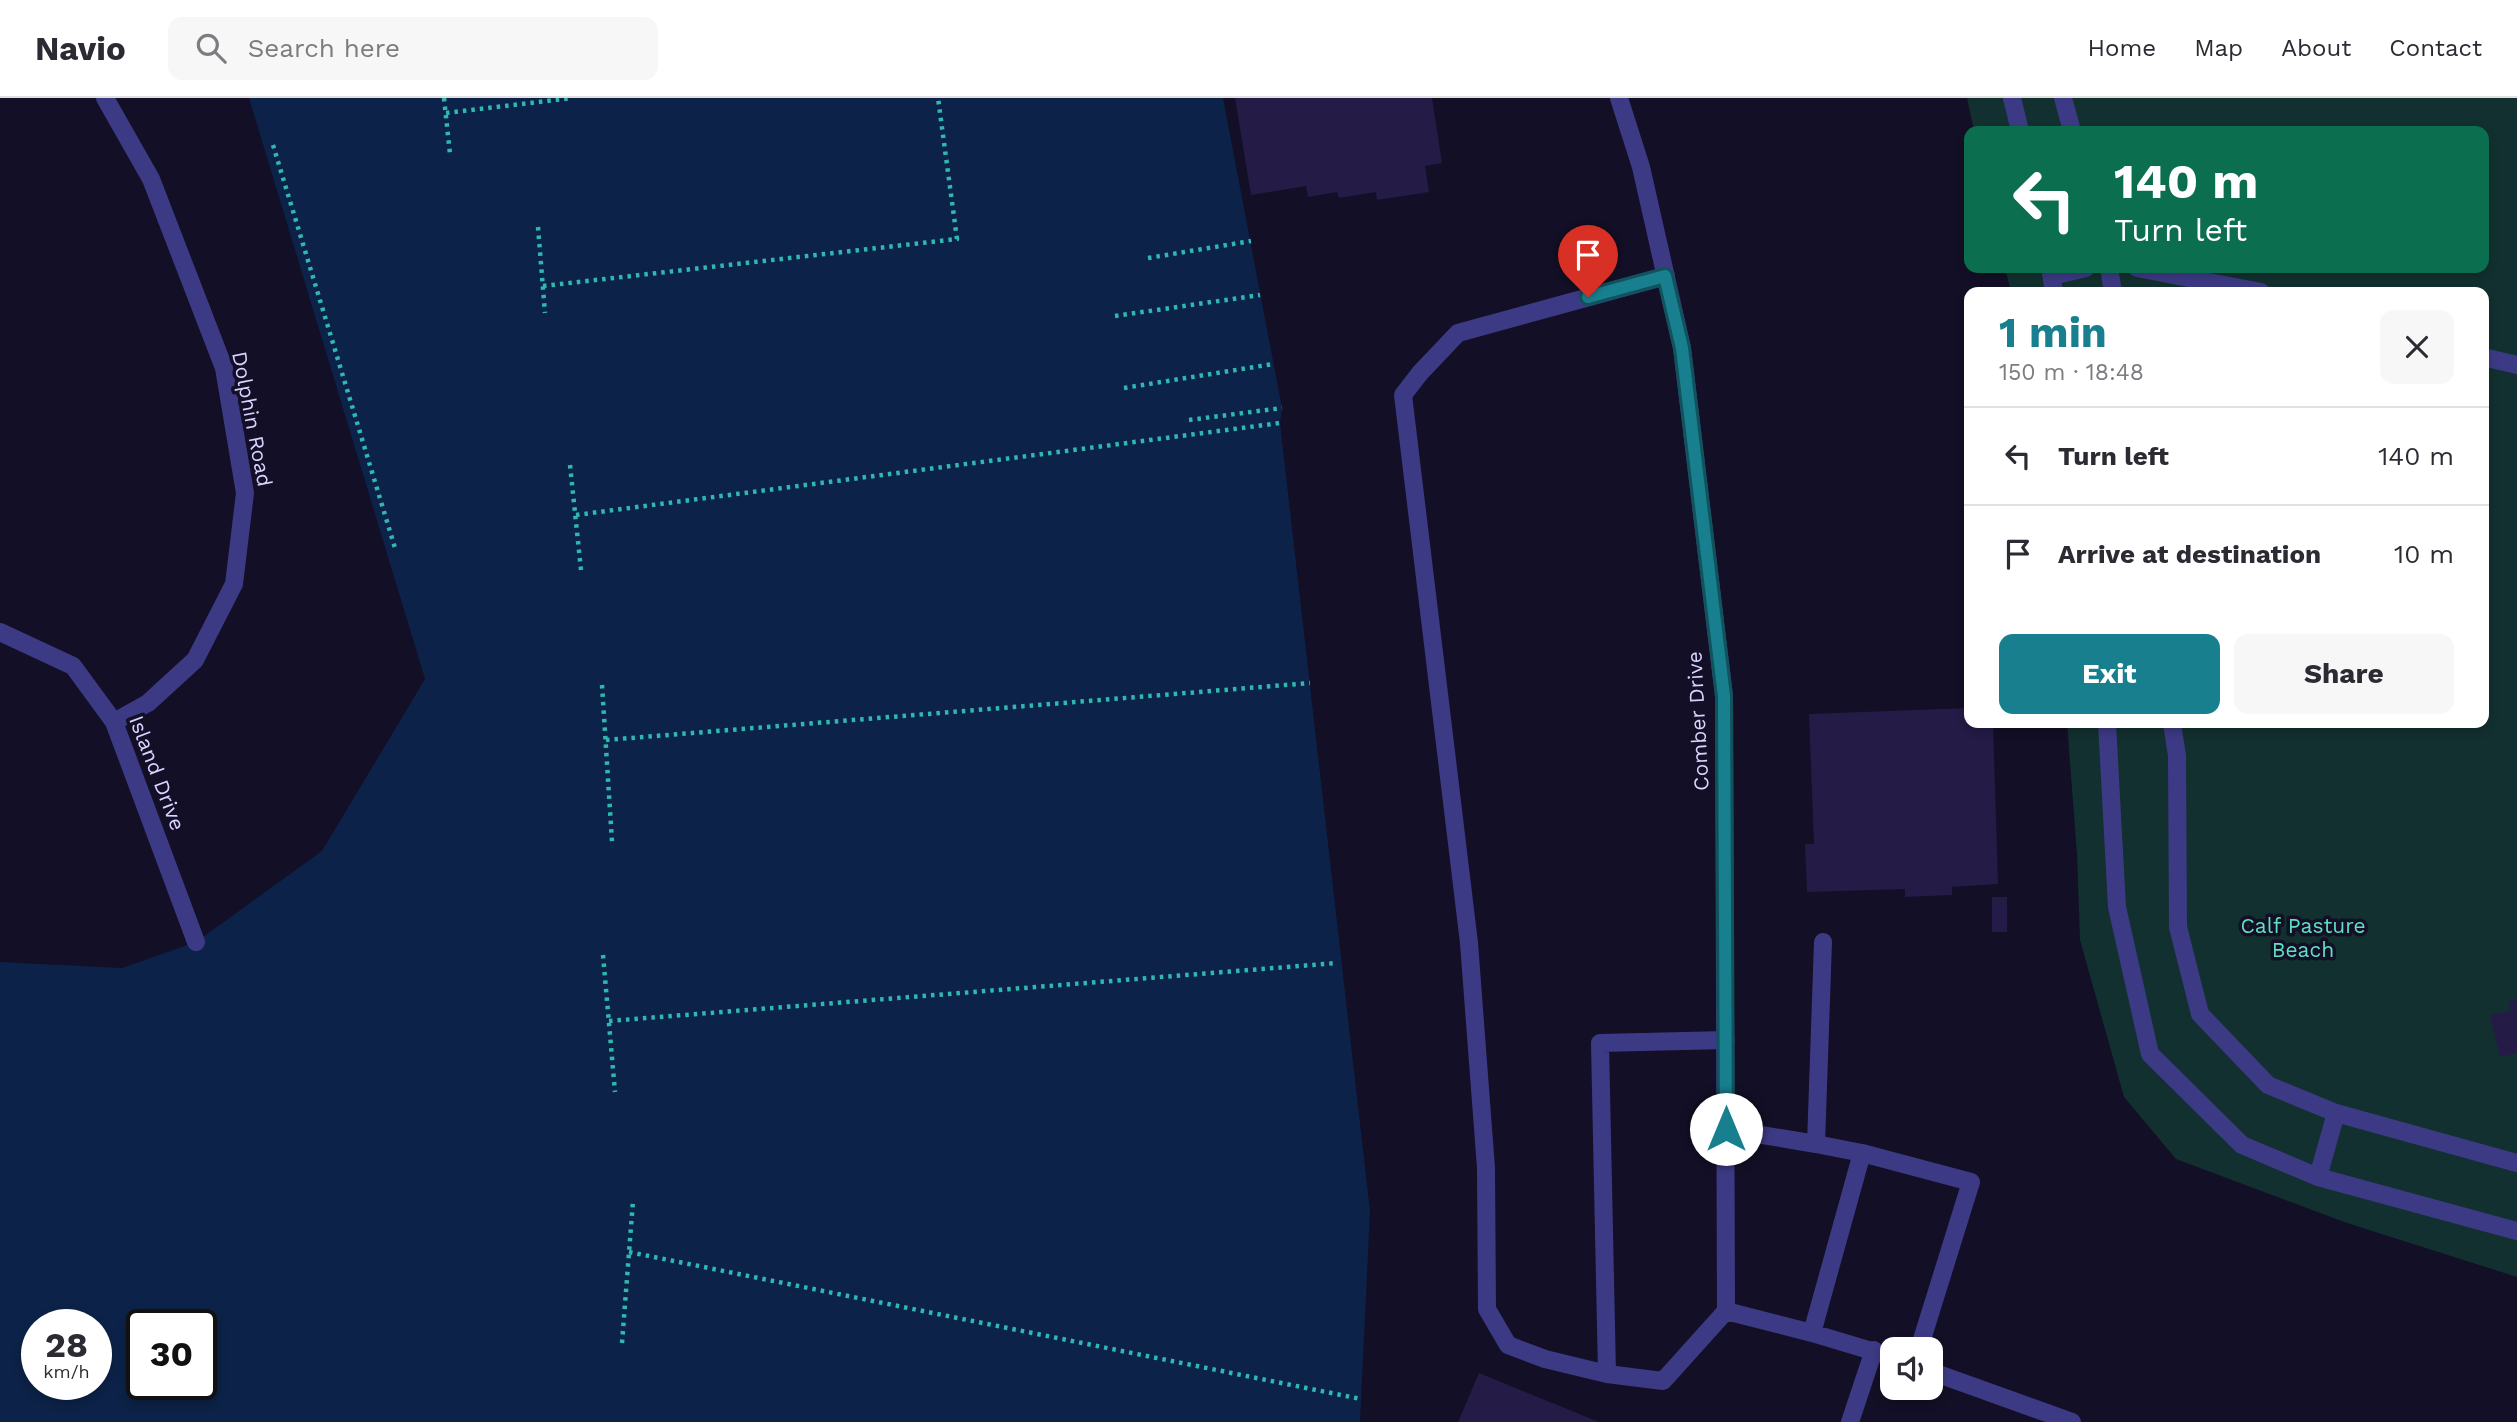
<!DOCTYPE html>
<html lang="en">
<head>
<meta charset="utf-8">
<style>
  :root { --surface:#fff; --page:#f7f7f7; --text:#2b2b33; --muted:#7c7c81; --line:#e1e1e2; --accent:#187f8f }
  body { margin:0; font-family:"Work Sans",sans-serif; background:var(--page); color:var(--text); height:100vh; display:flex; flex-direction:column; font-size:26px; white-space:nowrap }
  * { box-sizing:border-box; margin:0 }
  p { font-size:23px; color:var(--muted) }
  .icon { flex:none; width:38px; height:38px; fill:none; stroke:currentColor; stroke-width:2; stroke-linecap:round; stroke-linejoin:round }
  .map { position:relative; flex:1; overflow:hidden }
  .sheet { position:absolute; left:1964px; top:189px; width:525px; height:441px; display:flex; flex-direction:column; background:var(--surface); border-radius:14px; box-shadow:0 4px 10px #0003 }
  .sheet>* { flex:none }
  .hud { position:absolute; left:1964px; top:28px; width:525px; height:147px; border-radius:14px; box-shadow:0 4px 10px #0003; background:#0b6e4f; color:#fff; overflow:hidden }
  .controls { position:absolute; left:1880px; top:1239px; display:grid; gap:14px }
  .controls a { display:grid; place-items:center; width:63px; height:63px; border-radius:14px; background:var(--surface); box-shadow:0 4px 10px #0003; font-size:35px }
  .speed { position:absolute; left:21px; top:1211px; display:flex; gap:14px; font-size:35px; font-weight:700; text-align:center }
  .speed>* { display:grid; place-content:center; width:91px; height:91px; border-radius:50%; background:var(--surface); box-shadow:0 4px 10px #0003; line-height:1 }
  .speed small { font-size:18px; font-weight:400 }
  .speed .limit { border:4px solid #111; border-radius:10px; background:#fff; color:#111 }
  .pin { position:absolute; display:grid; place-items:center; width:60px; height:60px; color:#fff; margin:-72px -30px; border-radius:50% 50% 50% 0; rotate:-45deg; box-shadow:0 0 7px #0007 }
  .pin .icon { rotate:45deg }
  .me { position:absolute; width:77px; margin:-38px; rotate:0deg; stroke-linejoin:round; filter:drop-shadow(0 0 5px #0008) }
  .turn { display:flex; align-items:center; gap:24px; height:147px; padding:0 35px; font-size:32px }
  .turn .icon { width:91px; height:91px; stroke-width:2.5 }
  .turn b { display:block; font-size:49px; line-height:60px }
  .round { display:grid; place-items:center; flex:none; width:74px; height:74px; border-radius:14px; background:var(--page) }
  .summary { display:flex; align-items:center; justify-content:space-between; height:119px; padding:0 35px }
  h1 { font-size:42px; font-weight:700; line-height:52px; color:var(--accent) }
  .cta { display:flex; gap:14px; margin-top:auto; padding:14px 35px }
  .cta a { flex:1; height:80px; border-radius:14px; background:var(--accent); color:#fff; font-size:28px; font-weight:700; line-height:80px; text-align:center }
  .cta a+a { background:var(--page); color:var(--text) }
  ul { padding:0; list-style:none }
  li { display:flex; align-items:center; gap:21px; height:98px; padding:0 35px; border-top:2px solid var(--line) }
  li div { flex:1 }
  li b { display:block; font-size:26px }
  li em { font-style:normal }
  header { display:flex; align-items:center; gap:42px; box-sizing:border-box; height:98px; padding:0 35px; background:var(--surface); border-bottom:2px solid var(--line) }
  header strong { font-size:33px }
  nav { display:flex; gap:38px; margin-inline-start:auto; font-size:24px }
  .search { width:490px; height:63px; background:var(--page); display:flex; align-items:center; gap:18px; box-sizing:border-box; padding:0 24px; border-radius:14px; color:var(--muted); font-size:26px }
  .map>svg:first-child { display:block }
</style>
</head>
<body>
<header>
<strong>Navio</strong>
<div class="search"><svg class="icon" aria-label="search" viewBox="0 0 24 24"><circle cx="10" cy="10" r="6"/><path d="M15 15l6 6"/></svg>Search here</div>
<nav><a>Home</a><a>Map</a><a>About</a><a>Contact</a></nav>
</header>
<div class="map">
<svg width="2517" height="1324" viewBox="0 0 2517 1324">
  <rect width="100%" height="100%" fill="#130f26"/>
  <path fill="#12302f" d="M1967,0h550v1179l-170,-54 -171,-64 -52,-62 -44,-157 -3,-86 -10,-131h416v-431h-472l-6,-24h478v-137h-509z"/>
  <path fill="#0c2248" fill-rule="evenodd" d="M249,0h974l59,310 -2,15 90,788 -10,211h-1360v-460l122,6 74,-26 126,-91 103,-172zM37,1227h59v59h-59zM142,1227h59v59h-59z"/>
  <path fill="#241b47" d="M1235,0h197l10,65 -17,3 4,26 -52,8 -1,-8 -37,6 -2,-6 -29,5 -2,-11 -55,9z
    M1969,610v15h24l5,161 -46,3v8l-47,2v-8l-98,3 -2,-48h9l-5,-130z
    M1992,799h15v35h-15z
    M2517,901v54l-17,4 -10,-42 20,-4 -1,-10z
    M1479,1275l120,49h-141z"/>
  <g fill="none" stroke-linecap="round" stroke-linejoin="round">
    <path stroke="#2fb8b0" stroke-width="4.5" stroke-dasharray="3.5 5" stroke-linecap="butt" d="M444,0l6,56
      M446,15l126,-15
      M273,47l122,403
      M538,129l7,86
      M1148,160l103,-17
      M543,188l414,-47 -19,-141
      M1115,218l145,-21
      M1124,290l149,-24
      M1189,322l93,-12
      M570,367l11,105
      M576,417l704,-92
      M602,587l10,157
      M606,642l704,-57
      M603,857l12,137
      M609,923l728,-58
      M629,1154l732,147
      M622,1245l11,-142"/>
    <path stroke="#3d3a85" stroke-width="18" d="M2012,0l8,33
      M2063,0l9,33
      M2050,170l4,24
      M2109,170l4,24
      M2137,170l124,24
      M1666,178l-208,57 -38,40 -17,22 66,548 17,225 1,141 21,36 37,14 62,15 56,7 63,-70 86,22 80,24
      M2052,178l34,-8
      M2483,259l34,8
      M2107,625l10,184 33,147 92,91 76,32 199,54
      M2172,625l5,33 1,171 22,87 68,71 68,28 181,50
      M1726,1031l90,15 7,-202
      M1816,1046l46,9 109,29 -52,167
      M2318,1079l18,-64
      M1812,1235l50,-180
      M1930,1273l142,51
      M1607,1276l-7,-331 126,-3
      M1850,1324l24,-72"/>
    <path stroke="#3d3a85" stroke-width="18" d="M105,0l46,81 73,189 21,125 -11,91 -39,76 -47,43 -34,19
      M1619,0l22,69 41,181 42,348 2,615
      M0,534l73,34 41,56 82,220"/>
  </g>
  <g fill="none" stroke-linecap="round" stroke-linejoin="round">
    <defs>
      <path id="route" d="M1588,199l77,-21 17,72 42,348 2,433"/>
    </defs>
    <use href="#route" stroke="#10535d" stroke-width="18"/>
    <use href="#route" stroke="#187f8f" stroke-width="12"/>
  </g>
  <g text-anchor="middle" stroke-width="7" stroke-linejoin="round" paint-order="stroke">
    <g font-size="21" fill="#d9d4ff" stroke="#130f26">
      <text transform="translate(252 321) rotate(79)" y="7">Dolphin Road</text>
      <text transform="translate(1698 623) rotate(-93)" y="7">Comber Drive</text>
      <text transform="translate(157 675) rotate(69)" y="7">Island Drive</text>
    </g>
    <g font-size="21" fill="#5fe0c0" stroke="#130f26">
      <text x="2303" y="835">Calf Pasture<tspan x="2303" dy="24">Beach</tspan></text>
    </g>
  </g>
</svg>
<div class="controls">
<a><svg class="icon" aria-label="sound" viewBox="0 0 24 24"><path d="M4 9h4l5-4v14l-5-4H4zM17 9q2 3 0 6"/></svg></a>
</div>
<div class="speed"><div>28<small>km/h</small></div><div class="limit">30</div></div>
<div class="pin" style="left:1588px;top:199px;background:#d93025"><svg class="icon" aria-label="arrive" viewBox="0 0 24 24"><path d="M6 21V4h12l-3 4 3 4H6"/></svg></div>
<svg class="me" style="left:1726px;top:1031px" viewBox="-20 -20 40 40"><circle r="19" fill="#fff"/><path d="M0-13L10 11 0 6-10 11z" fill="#187f8f"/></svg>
<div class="hud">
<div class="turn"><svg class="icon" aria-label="left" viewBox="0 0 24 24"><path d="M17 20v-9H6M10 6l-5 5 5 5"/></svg><div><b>140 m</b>Turn left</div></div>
</div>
<section class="sheet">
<div class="summary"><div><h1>1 min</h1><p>150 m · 18:48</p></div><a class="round"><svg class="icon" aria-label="close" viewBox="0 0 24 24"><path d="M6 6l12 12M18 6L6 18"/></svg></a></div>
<ul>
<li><svg class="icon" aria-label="left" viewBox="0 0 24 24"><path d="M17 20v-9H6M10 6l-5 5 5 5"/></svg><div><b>Turn left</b></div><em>140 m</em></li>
<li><svg class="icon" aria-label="arrive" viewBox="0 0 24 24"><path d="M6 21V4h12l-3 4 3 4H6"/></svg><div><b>Arrive at destination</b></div><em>10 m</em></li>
</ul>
<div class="cta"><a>Exit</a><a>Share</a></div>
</section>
</div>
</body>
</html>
